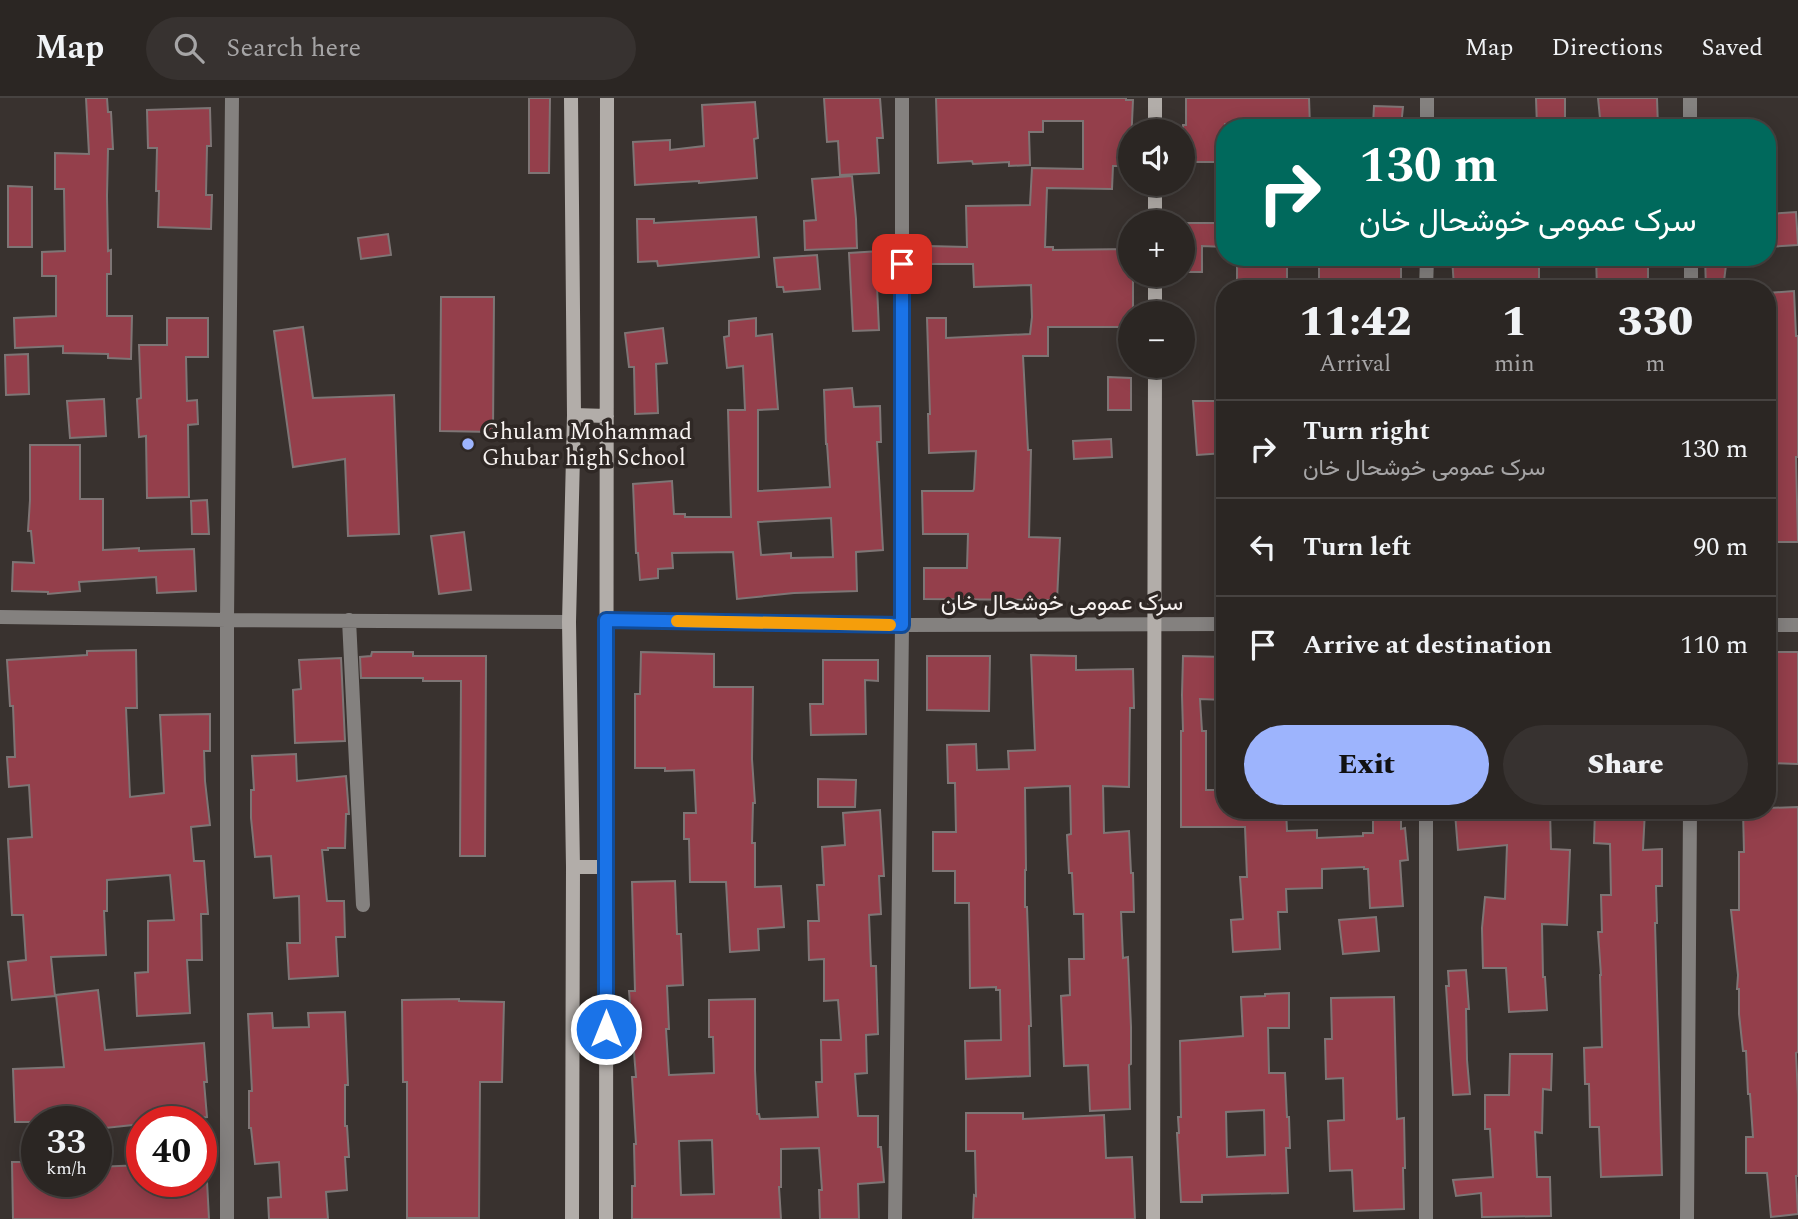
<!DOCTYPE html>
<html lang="en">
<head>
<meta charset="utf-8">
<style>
  :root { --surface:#2b2623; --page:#373230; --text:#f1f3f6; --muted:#a6a5a6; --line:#474341; --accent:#9db4fd }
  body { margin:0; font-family:Spectral,Vazirmatn,serif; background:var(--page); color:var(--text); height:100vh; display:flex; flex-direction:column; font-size:26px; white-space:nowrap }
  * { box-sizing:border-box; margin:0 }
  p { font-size:23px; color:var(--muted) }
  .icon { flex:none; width:38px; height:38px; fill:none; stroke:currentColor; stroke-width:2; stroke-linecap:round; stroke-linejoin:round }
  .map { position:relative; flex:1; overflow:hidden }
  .side { position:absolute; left:1216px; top:182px; width:560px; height:539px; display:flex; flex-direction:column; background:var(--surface); border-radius:28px; box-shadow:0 4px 18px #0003,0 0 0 2px var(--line) }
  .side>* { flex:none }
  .banner { position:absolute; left:1216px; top:21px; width:560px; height:147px; border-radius:28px; box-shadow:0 4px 18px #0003,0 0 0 2px var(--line); background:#00695c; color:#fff; overflow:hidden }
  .controls { position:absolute; left:1118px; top:21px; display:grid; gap:14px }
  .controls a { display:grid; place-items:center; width:77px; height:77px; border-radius:50%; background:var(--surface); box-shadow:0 4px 18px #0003,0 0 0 2px var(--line); font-size:35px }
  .speed { position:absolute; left:21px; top:1008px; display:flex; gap:14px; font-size:35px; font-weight:700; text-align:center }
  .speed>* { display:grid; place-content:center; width:91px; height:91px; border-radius:50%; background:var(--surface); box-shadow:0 4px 18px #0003,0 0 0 2px var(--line); line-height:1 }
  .speed small { font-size:18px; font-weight:400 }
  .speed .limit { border:10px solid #d22; background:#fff; color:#111 }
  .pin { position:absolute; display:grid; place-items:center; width:60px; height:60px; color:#fff; margin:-30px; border-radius:14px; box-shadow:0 4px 10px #0006 }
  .me { position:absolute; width:77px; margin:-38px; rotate:0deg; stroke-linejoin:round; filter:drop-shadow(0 0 5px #0008) }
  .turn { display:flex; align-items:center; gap:24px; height:147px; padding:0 28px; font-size:32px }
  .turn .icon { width:91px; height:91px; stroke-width:2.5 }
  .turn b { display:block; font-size:49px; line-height:60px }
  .eta { display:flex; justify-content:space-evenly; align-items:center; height:119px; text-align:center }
  .eta b { font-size:42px; font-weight:800; line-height:49px }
  .button { display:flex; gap:14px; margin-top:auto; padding:14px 28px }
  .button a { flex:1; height:80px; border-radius:42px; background:var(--accent); color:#111; font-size:28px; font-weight:800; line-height:80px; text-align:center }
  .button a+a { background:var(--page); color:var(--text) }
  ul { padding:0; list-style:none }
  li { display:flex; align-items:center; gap:21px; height:98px; padding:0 28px; border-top:2px solid var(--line) }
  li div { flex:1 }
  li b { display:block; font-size:26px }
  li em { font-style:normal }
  header { display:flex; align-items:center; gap:42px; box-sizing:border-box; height:98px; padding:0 35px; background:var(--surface); border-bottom:2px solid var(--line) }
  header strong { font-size:33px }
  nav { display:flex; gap:38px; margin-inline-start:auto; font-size:24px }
  .search { width:490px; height:63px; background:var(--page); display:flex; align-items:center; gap:18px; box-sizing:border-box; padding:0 24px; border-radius:38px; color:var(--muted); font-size:26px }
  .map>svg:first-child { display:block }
</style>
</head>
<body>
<header>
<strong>Map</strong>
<div class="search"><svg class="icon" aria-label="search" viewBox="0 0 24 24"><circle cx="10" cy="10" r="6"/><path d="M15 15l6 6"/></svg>Search here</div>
<nav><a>Map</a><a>Directions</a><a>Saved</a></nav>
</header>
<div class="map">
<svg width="1798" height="1121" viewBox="0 0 1798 1121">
  <rect width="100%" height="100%" fill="#39322f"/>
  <path fill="#943f4b" stroke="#7e7575" stroke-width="2" fill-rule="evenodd" d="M86,0h21l1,14h3l2,37h-5l-1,47 1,55 3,-1v24h-4v42h25l-1,43 -23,-1v-4l-45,-1v-7l-48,2 -1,-30 42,-2v-40h-14v-24l23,-1 -1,-62h-9v-36l34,1z
    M529,0h21l-1,75h-20z
    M824,0h56l3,40h-6l2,35 -39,2 -2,-34 -11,1z
    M936,0h190v2h7l-3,66h-17l-1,23 -65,-1 -2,59h8v3l77,-1v26h3v38h-3v14h-82v29h-25l5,94h3l-2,87 31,1 -3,62 -133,-1v-31h43l1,-34h-45l-1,-43h51l1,-2 2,-38 -47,2 -1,-39h2l-3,-96h19v20l84,-4 2,-17 -1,-32 -57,2 -1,-23h-45v-18l39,1 -1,-41 64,-1 2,-37 51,1v-48h-40v11h-14l1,33 -21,1v-4l-36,2 -1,-3 -34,2z
    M1186,0h123l1,29 -22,1v-5l-63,1v38h-42v-37h3z
    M1536,0h29v28l-28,1z
    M1598,0h59l1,30h-57z
    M755,4l3,36 -4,1 3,39 -58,5v-2l-64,4 -2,-43 37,-2v10l34,-4 -2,-41z
    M1374,8l29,1 -2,19 -28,-1z
    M210,10l1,38h-4l-1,49h6l-1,34 -53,-2 1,-36h-3l1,-43h-9l-1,-38z
    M852,78l4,43 1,29 -52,2 -1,-29 12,-1 -4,-41z
    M8,88l24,1v60h-24z
    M1796,114l2,33 -30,2v-33z
    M756,119l3,40 -101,9 -1,-5 -19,1 -1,-43h17v4z
    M1183,125h42v24l-23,-1v26h-19z
    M388,136l3,21 -30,4 -3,-21z
    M880,153l2,35h-5l2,44 -26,1 -4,-78z
    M817,157l3,34 -36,3 -1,-5h-6l-3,-29z
    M1237,159h50v24l-50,1z
    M1319,159h82v32h-64v-10h-18z
    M1452,159h87v24l-40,-1v2l-28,1 1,3 -18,1z
    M1596,159h52v32h-51z
    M1705,159h22l-4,32h-17z
    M1794,193l2,45h2v121h-2l2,85h-27v-45h-3v-204z
    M441,199h53l-1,135 -53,-1z
    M167,220h41v39h-22l1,44 10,-1 1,24 -10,1 1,72 -42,1 -1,-62 -7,1 -2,-38 4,-1 -2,-53h28z
    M756,220v18l16,-2 6,75 -20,1v81l72,-4 -3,-43h-1l-2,-54 28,-2 2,19 26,-1 1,36h-4l6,108 -27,2 1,39 -63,2 -57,6 -4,-47 -61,1 1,15 -15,1v9l-18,2 -2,-27h-2l-3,-69 39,-3 2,33h11v3h46l-3,-107h17l-2,-44 -16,2 -3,-31 5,-1v-15zM831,420l2,39 -42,1v-5l-30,2 -3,-33z
    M303,229l10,71 81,-3 5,139 -51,2 -3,-77 -52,8 -19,-136z
    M663,230l4,35 -11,1 2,49 -23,1 -1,-47h-5l-4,-34z
    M28,256l1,40 -23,1 -1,-40z
    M1108,279l23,1v32h-23z
    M104,301l2,37 -36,2 -3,-37z
    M1193,303h32v20h-3l2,32 -27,2z
    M1111,341l1,18 -38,2 -1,-18z
    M30,347h50v54h23v51l36,-2v3l55,-2 2,42 -39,2 -1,-16 -77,5 1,9 -32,3v-2l-36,-1 1,-29 21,1 -3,-32h-3l2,-31z
    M207,402l2,34h-17l-1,-33z
    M464,434l7,58 -32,4 -8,-58z
    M136,552l1,58h-11l4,89 34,-4 -4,-78 50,-1v37h-6l1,30 5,44 -19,2 3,34h10l4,53h-7l1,46h-15l3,53 -53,3 -2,-43 13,-1v-51l26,-1 -4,-45 -63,5v31h-3l2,44 -55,2 4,39 -43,4 -4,-38 18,-2 -3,-45h-11l-4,-76 24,-2 -3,-52 -20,2 -2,-30h8l-2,-51h-3l-3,-46 80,-5v-4z
    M372,554h41v4h73l-1,200h-25l1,-175h-38v-3h-62l-1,-21 11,-1z
    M641,554l73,2v33h39l-1,72 3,44h-2l-1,40h3v44l26,-1 3,41 -26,2 1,21 -29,2 -4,-70h-36l-1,-43h-5v-26h12l-2,-43 -29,1v-3h-30v-74h5z
    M1768,554h30v112l-30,-1z
    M1031,557l45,1v14l57,-1 1,39h-4l-1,79 -26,-1 1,47 25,-2 2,42h2l1,39h-13l2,46 5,-1 3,70v37l-2,1 1,44 -40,2 -2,-46 -24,1 -3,-70 9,-1 -1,-36h15l-1,-45h-9l-2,-41h-3l-2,-38 4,-1 -1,-48 -45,2 1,82h-1v37h2l1,28 3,91h-2l1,50 -64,3 -1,-38 36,-1 -1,-50h-4v-3l-26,1 -1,-85h-14v-32h-22v-39h23l-1,-49h-7l-1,-38 29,-1 1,26 32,-1 -1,-18 27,-1z
    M927,558h63l-1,55 -62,-1z
    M1183,558l42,1v43l-25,-1 2,32h4v59h19v20h61l1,21 30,-1v8l46,-2v-3h10v-23h28v19l4,-1 3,32 -8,1 3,45 -33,2 -2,-39h-4v-2l-42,2v19l-36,1 1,23h-9l2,37 -47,3 -2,-32 12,-1 -3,-42h7l-2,-50h-64v-96h2l-1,-36z
    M341,560l4,83 -50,2 -2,-53 8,-1 -2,-29z
    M823,562h55v21l-13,-1 1,54 -55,1 -1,-31h13z
    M296,656l1,27 49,-5 3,38h-3l-1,34h-17v2h-6l5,51h17l1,36h-9l2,39 -49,3 -2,-36h13l-1,-47 -25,2 -3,-42 -16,1 -4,-39v-28h3l-2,-34z
    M818,681l38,1 -1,27h-37z
    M1798,709v245l-2,1 2,42v81h-2l2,38 -27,3 -4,-44h-21v-36h7l-3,-43h-2l-2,-43h-3l-4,-37v-25h-2l1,-14 -7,-65h8v-58h5l-1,-42h26v-2z
    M880,712l4,66h-5l2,38 -12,1 2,51h5l2,68 -12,1 1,38 -12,1 3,42h20v31h3l3,35 -26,2 1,35h-39l-1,-29h3l-3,-42 -38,1v38h-2l2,32h-149v-33h3l-1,-42h2l-4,-67h4l-7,-86h6l-3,-109 43,-1 2,53h4l2,51 -16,1 2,43h-3l3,46 45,-2 -1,-36h-4v-37l46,-1v71l2,44h2l1,5 58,-2 -2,-35h6l-1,-42h20l-3,-40 -14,1v-42l-15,1 -1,-39h11l-2,-36h7l-2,-38 23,-2 -2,-32zM712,1042l2,54 -33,1 -2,-54z
    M1493,712h57l1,39 19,1 -3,75 -25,-1 1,53h2l2,33 -38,2 -3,-44h-23l-1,-40 3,-31 20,2 2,-54 -49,5 -3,-37z
    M1595,712h50l-2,40 19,-1v37h-6l1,37h-2l7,252 -61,2 -2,-50h-9l-1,-43h-4l-1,-36 18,-1 -2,-72h1l-3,-43h4l-1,-37h10l-1,-51 -16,-1z
    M1376,819l3,34 -36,3 -4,-34z
    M1466,872l3,39h-3l1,51 3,34 -17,1 -7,-109h3l-1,-15z
    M98,892l7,60 99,-7 3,39h-3l3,35 -44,5h-21v2l-46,5v-7h-81l-2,-53 51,-2 -8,-72z
    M1289,895v35h-21l1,45h16l2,44h2l1,31h-4l2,45 -86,2v7h-21l-4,-69h2l-1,-16h3l-1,-76 63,-5 -2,-39 24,-1v-2zM1264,1012l1,45 -38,2 -1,-45z
    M1394,899l3,122 7,-1 1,50h-2l1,41 -50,2 -2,-41 -22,1 -2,-50 16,-1 -1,-42 -17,1 -1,-40h7l-1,-41z
    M459,901v2l45,1 -2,80h-22l-1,136h-72v-136h-4l-1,-82z
    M345,914l3,73h-3v41h2l2,31h-4l2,33 -21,2 2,27h-59l-1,-21 13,-1 -2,-35 -24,2 -4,-36h-2v-37h3l-4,-77 24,-1 1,15 36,-1 -1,-14z
    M1510,956h42l-1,36 -8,-1 -1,44 -7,-1 2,45h13l1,39 -69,1 -1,-24 -25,3 -3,-16 40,-3 -3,-48h-5v-34h24z
    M966,1015h57v6l81,-4 2,43 26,-1 3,62h-162l1,-24 2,1 -1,-45h-9z
    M12,1064h25v19h59v-14l46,-2v16h65l2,38h-196z"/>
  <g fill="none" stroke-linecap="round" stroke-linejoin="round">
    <path stroke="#84817f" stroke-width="14" d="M1690,0v30
      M1427,30v-30
      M1691,159v32
      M1426,191l1,-32
      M0,519l227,3 342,2
      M349,522l14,285
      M606,522l296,5 323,-1
      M1768,527h30
      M1426,712v409
      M227,1121v-599l5,-522
      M895,1121l7,-594v-527
      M1687,1121l3,-409"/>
    <path stroke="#b2ada9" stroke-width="14" d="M571,0l3,317 -5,207 4,245 -1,352
      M1155,0v33
      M1155,86v38
      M1155,177v38
      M574,317l33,1
      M573,769h34
      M606,1121l1,-1121
      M1153,1121l2,-853"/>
  </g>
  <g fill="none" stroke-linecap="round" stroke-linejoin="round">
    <defs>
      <path id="route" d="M606,931v-409l296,5v-361"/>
    </defs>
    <use href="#route" stroke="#114b97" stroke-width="18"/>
    <use href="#route" stroke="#1a73e8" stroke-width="12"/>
    <path stroke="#f59e0b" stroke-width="12" d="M677,523l213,4"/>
  </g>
  <circle fill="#9db4fd" stroke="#2f2825" stroke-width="2.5" cx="468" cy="346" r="7"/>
  <g text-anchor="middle" stroke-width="7" stroke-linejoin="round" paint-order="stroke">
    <g font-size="23" fill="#f7f2f0" stroke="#2f2825" text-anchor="start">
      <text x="482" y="341">Ghulam Mohammad<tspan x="482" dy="26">Ghubar high School</tspan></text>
    </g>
    <g font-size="23" fill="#f7f2f0" stroke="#2f2825">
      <text x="1062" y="512">سرک عمومی خوشحال خان</text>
    </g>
  </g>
</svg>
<div class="controls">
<a><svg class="icon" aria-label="sound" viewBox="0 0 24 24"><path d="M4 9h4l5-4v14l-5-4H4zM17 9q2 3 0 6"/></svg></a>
<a>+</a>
<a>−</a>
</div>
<div class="speed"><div>33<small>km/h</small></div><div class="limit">40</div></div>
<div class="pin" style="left:902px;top:166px;background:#d93025"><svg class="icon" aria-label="arrive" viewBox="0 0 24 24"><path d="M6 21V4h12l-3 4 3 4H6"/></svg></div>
<svg class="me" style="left:606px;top:931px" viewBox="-20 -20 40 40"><circle r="17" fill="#1a73e8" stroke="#fff" stroke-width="3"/><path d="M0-11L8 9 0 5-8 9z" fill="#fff"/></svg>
<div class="banner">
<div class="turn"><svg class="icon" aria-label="right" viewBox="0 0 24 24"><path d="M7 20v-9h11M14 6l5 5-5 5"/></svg><div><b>130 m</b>سرک عمومی خوشحال خان</div></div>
</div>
<section class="side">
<div class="eta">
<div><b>11:42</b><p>Arrival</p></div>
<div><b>1</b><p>min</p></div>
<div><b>330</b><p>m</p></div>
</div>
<ul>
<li><svg class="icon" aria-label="right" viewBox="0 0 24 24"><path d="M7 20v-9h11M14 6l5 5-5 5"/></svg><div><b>Turn right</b><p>سرک عمومی خوشحال خان</p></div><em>130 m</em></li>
<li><svg class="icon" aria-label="left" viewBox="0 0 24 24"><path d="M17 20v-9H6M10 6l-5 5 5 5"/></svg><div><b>Turn left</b></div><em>90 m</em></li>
<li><svg class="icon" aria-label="arrive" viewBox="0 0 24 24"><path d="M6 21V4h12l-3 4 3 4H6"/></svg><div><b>Arrive at destination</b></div><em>110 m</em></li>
</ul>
<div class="button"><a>Exit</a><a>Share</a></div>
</section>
</div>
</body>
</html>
